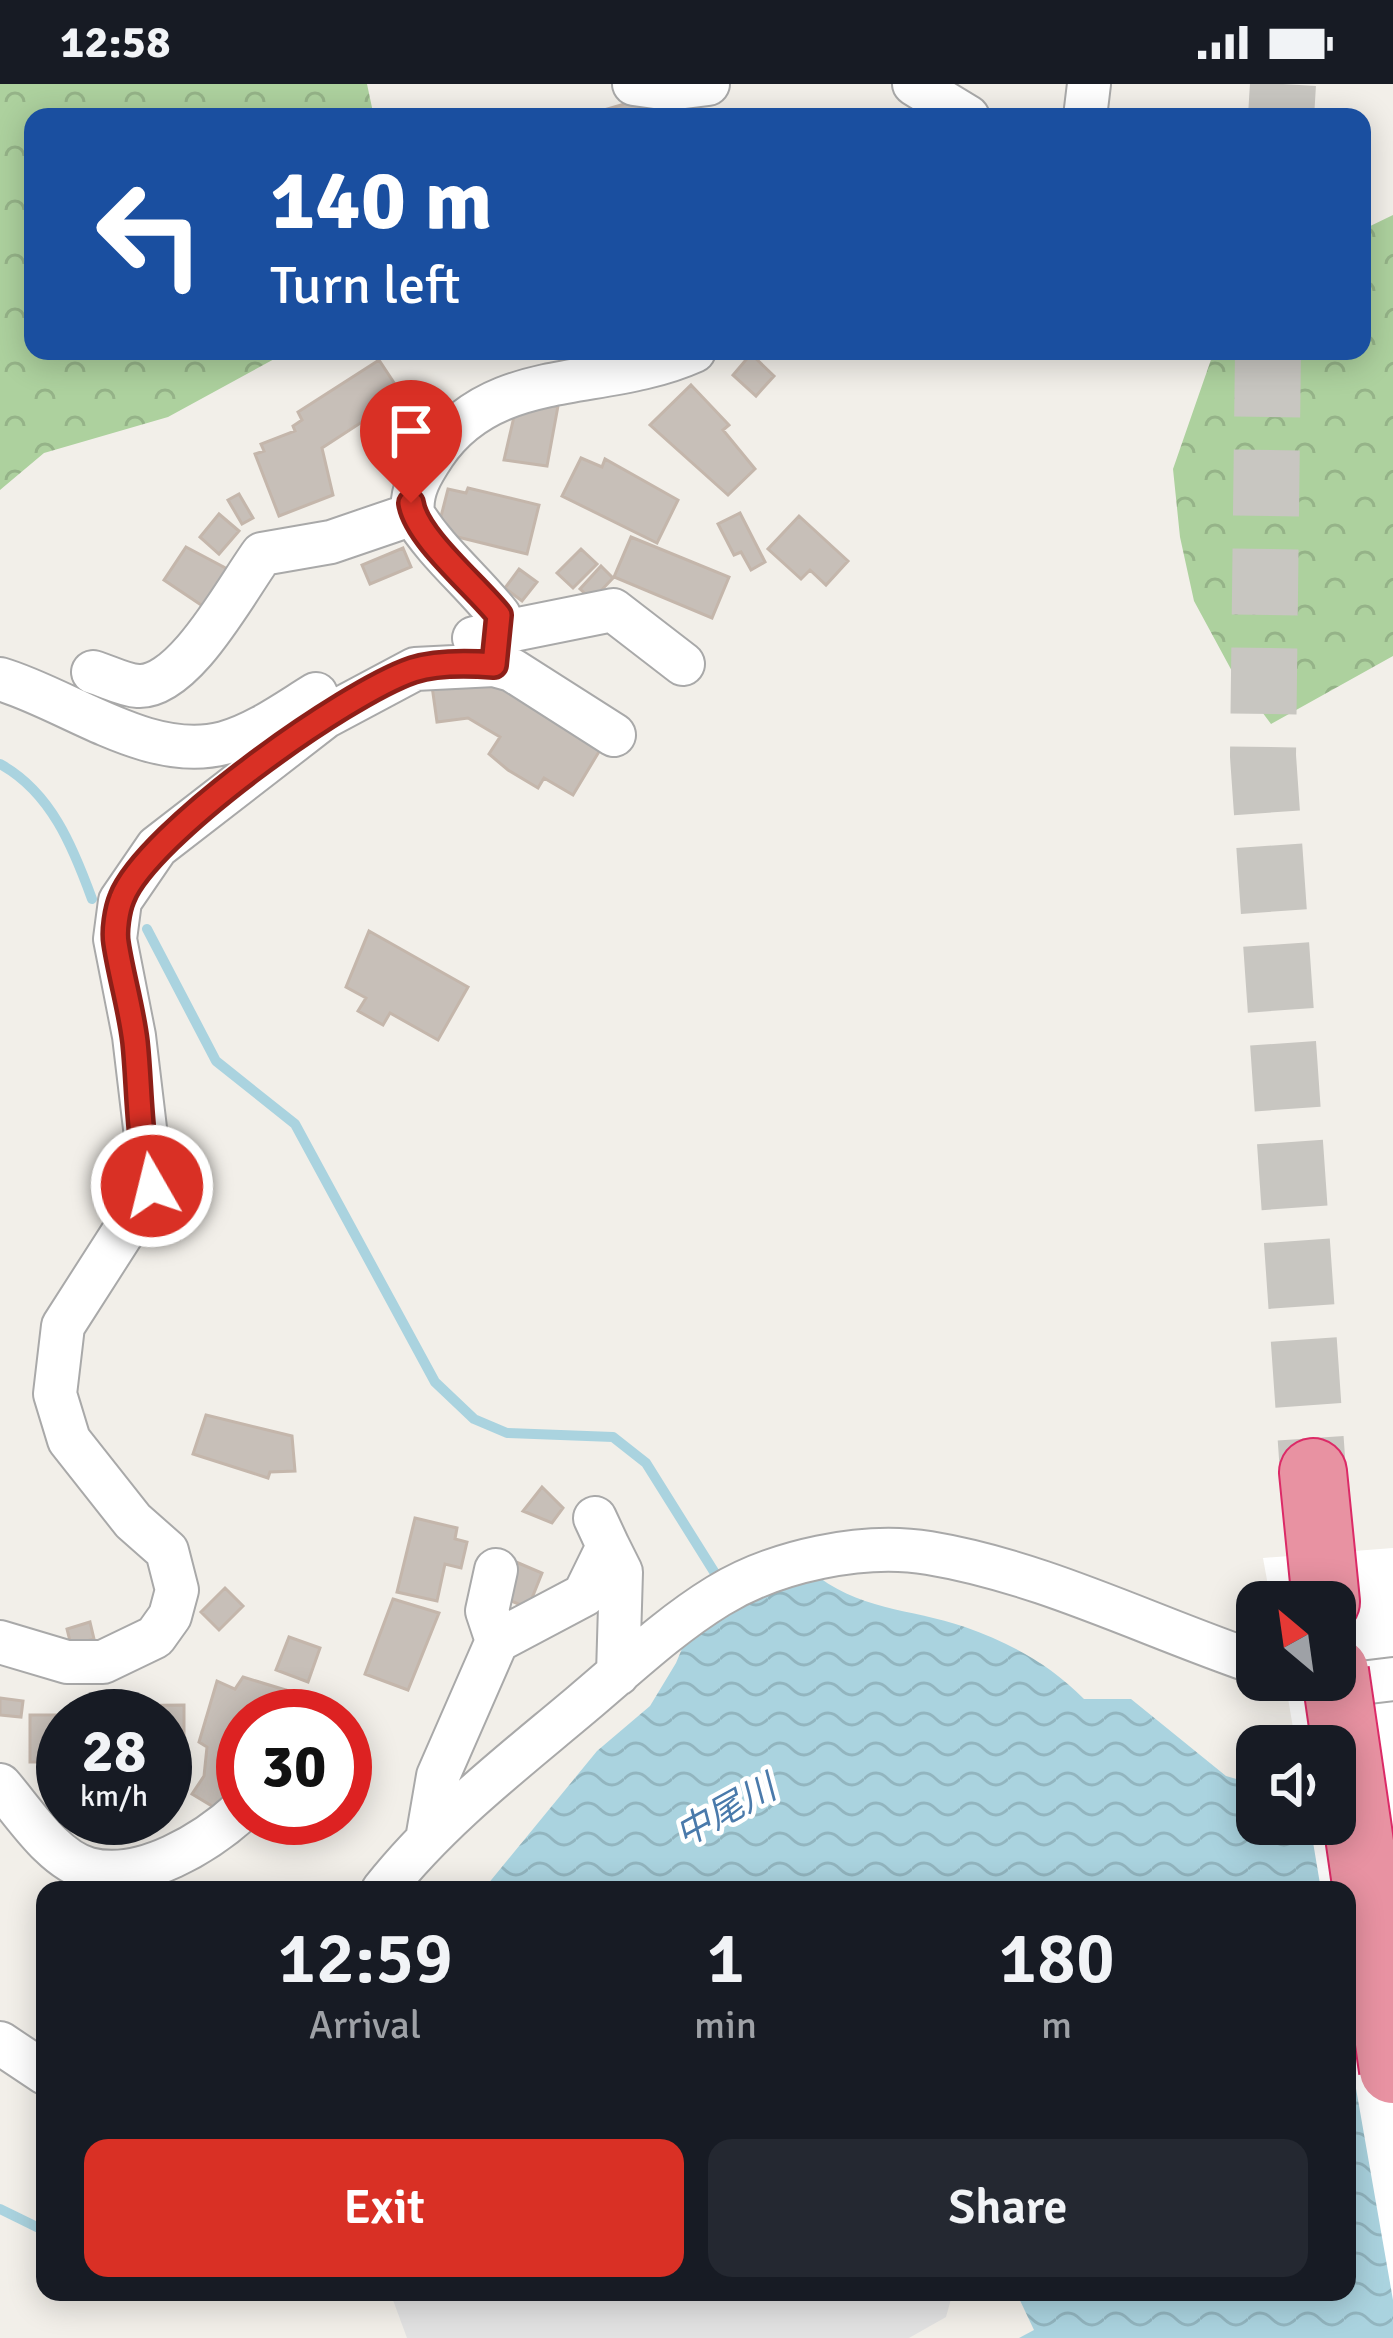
<!DOCTYPE html>
<html lang="en">
<head>
<meta charset="utf-8">
<style>
  :root { --surface:#171b24; --page:#242831; --text:#f1f3f6; --muted:#9ea1a6; --accent:#d93025 }
  body { margin:0; font-family:Signika,"Noto Sans JP",sans-serif; background:var(--page); color:var(--text); height:100vh; display:flex; flex-direction:column; font-size:45px; white-space:nowrap }
  * { box-sizing:border-box; margin:0 }
  p { font-size:39px; color:var(--muted) }
  .icon { flex:none; width:66px; height:66px; fill:none; stroke:currentColor; stroke-width:2; stroke-linecap:round; stroke-linejoin:round }
  .map { position:relative; flex:1; overflow:hidden }
  .drawer { position:absolute; left:36px; top:1797px; width:1320px; height:420px; display:flex; flex-direction:column; background:var(--surface); border-radius:24px; box-shadow:0 6px 30px #0003 }
  .drawer>* { flex:none }
  .top-card { position:absolute; left:24px; top:24px; width:1347px; height:252px; border-radius:24px; box-shadow:0 6px 30px #0003; background:#1a4fa0; color:#fff; overflow:hidden }
  .needle { width:78px; rotate:331deg }
  .controls { position:absolute; left:1236px; top:1497px; display:grid; gap:24px }
  .controls a { display:grid; place-items:center; width:120px; height:120px; border-radius:24px; background:var(--surface); box-shadow:0 6px 30px #0003; font-size:60px }
  .speed { position:absolute; left:36px; top:1605px; display:flex; gap:24px; font-size:60px; font-weight:700; text-align:center }
  .speed>* { display:grid; place-content:center; width:156px; height:156px; border-radius:50%; background:var(--surface); box-shadow:0 6px 30px #0003; line-height:1 }
  .speed small { font-size:30px; font-weight:400 }
  .speed .limit { border:18px solid #d22; background:#fff; color:#111 }
  .pin { position:absolute; display:grid; place-items:center; width:102px; height:102px; color:#fff; margin:-123px -51px; border-radius:50% 50% 50% 0; rotate:-45deg; box-shadow:0 0 12px #0007 }
  .pin .icon { rotate:45deg }
  .me { position:absolute; width:132px; margin:-66px; rotate:352deg; stroke-linejoin:round; filter:drop-shadow(0 0 9px #0008) }
  .turn { display:flex; align-items:center; gap:42px; height:252px; padding:0 48px; font-size:54px }
  .turn .icon { width:156px; height:156px; stroke-width:2.5 }
  .turn b { display:block; font-size:84px; line-height:102px }
  .eta { display:flex; justify-content:space-evenly; align-items:center; height:204px; text-align:center }
  .eta b { font-size:72px; font-weight:600; line-height:84px }
  .primary-button { display:flex; gap:24px; margin-top:auto; padding:24px 48px }
  .primary-button a { flex:1; height:138px; border-radius:24px; background:var(--accent); color:#fff; font-size:48px; font-weight:600; line-height:138px; text-align:center }
  .primary-button a+a { background:var(--page); color:var(--text) }
  .status { display:flex; justify-content:space-between; align-items:center; height:84px; padding:0 60px; background:var(--surface); direction:ltr }
  .status svg { height:33px; fill:currentColor }
  .map>svg:first-child { display:block }
</style>
</head>
<body>
<div class="status"><b>12:58</b><svg viewBox="0 0 49 12"><path d="M0 12V9h3v3zM5 12V6h3v6zM10 12V3h3v9zM15 12V0h3v12zM26 1h20v11H26zM47 4h2v5h-2z"/></svg></div>
<div class="map">
<svg width="1393" height="2254" viewBox="0 0 1393 2254">
  <defs>
    <pattern id="forest-crowns" width="20" height="18" patternUnits="userSpaceOnUse" patternTransform="scale(3)"><rect width="20" height="18" fill="#add19e"/><path d="M2 6a3 3 0 1 1 6 0M12 15a3 3 0 1 1 6 0" fill="none" stroke="#95b388"/></pattern>
    <pattern id="water-waves" width="16" height="10" patternUnits="userSpaceOnUse" patternTransform="scale(3)"><rect width="16" height="10" fill="#aad3df"/><path d="M0 5q4-4 8 0t8 0" fill="none" stroke="#92b5bf"/></pattern>
  </defs>
  <rect width="100%" height="100%" fill="#f2efe9"/>
  <path fill="url(#forest-crowns)" d="M0,0h367l7,33h-341v234h256l-121,66 -124,36 -44,37z
    M1393,131v441l-122,68 -38,-51 -39,-72 -14,-64 -7,-68 41,-118h148v-121z"/>
  <path fill="#e2e2e2" d="M390,2208h563l-7,25 -37,21h-502z"/>
  <path fill="url(#water-waves)" d="M810,1486c47,41 100,38 155,57 47,17 84,37 119,72h47l95,77 31,9v39h78l58,-19v533h-374l15,-8 -18,-38h331v-402h-864l114,-139 53,-45 26,-43 33,-79z"/>
  <path fill="#fff" d="M1393,1464v752l-46,-263v-147h-26l-11,-66h25v-78h-39l-11,-66h50v-78h-64l-8,-44z"/>
  <g fill="none" stroke-linecap="round" stroke-linejoin="round">
    <path stroke="#aad3df" stroke-width="10" d="M0,680c51,28 73,83 92,135
      M147,845l69,132 79,63 140,258 39,37 33,14 106,4 33,26 72,115
      M0,2125l45,22"/>
  </g>
  <path fill="#c7bfb8" stroke="#c4b6ab" stroke-width="3" d="M655,11l6,21 -81,1z
    M751,270l23,22 -18,20 -23,-21z
    M379,276l37,56 -35,23 -13,-21 -46,30 11,47 -54,21 -24,-62 9,-3 -3,-7 34,-13 -2,-5 9,-6 -4,-8z
    M691,301l38,40 -6,5 32,39 -27,26 -78,-70z
    M558,322l-11,60 -43,-6 12,-52z
    M581,374l21,9 3,-8 73,41 -21,43 -95,-47z
    M468,404l71,17 -12,49 -90,-22 11,-43 18,4z
    M239,410l14,24 -11,6 -14,-24z
    M740,429l25,49 -14,8 -10,-18 -7,3 -16,-31z
    M219,430l20,17 -20,23 -19,-17z
    M799,432l49,45 -22,24 -16,-15 -9,9 -33,-30z
    M631,453l98,40 -17,41 -98,-41z
    M186,463l49,26 -25,38 -46,-31z
    M403,464l8,19 -41,17 -8,-19z
    M581,465l16,15 -24,24 -16,-15z
    M601,482l12,12 -21,22 -12,-11z
    M519,485l18,13 -15,19 -17,-13z
    M490,593l113,68 -30,50 -29,-17 -6,10 -30,-18 -19,-16 11,-17 -32,-19 -31,4 -5,-36z
    M369,847l99,56 -30,53 -48,-27 -7,12 -25,-14 8,-13 -20,-11z
    M186,1111l17,13 -23,31 -18,-13z
    M206,1331l86,21 3,35 -25,1 -2,6 -75,-24z
    M542,1403l21,21 -11,15 -29,-12z
    M415,1434l42,10 -2,11 12,3 -6,26 -16,-4 -8,37 -40,-9z
    M516,1478l26,11 -14,35 -26,-11z
    M225,1504l18,18 -24,24 -18,-18z
    M393,1515l46,14 -31,77 -43,-16z
    M90,1538l4,17 -23,6 -4,-16z
    M289,1553l31,11 -12,34 -32,-12z
    M243,1593l46,14 -13,25h-33v60l-26,33 -25,-15 12,-18 3,-29 -8,-5 18,-61 18,8z
    M0,1614l23,3 -2,16 -21,-2z
    M184,1621v70h-19v-59h-102v46h-33v-47h61v-9z"/>
  <g fill="none" stroke-linecap="round" stroke-linejoin="round">
    <path stroke="#c8c6c1" stroke-width="66" stroke-dasharray="66 33" stroke-linecap="butt" d="M1281,33l2,-33
      M1268,267l-5,405 50,716"/>
    <defs>
      <path id="minor" d="M634,0l35,5 39,-5
        M914,0l54,33
        M1085,33l4,-33
        M474,554l139,-28 70,54
        M494,581l18,5 102,65
        M93,588c14,4 30,13 45,14 46,3 99,-98 124,-132l69,-12 82,-28
        M0,595c68,20 149,84 224,64 33,-9 64,-32 92,-49
        M608,1462l13,26 -3,102
        M496,1486l-9,41 10,30
        M0,1558l67,20h36l52,-25 15,-21 7,-26 -10,-39 -34,-30 -64,-81 -14,-46 8,-68 89,-139 -18,-151 -19,-97 5,-38 37,-54 168,-130 90,-48 79,-4 5,-50c-28,-35 -63,-63 -86,-101 -3,-23 9,-42 21,-60 60,-89 169,-62 260,-103
        M1322,1596l22,5 49,-6
        M0,1701c23,26 53,75 89,84 53,14 118,-27 154,-60
        M428,1750l10,-58 59,-135 87,-46 24,-49 -13,-28
        M383,1806c57,-72 129,-127 199,-186 44,-37 87,-78 136,-108 57,-35 145,-54 211,-43 114,19 219,73 328,110
        M0,1959l45,30"/>
      <path id="motorway" d="M1313,1388l13,130"/>
    </defs>
    <use href="#minor" stroke="#a9a9a9" stroke-width="46"/>
    <use href="#motorway" stroke="#dc2a67" stroke-width="70"/>
    <use href="#minor" stroke="#fff" stroke-width="42"/>
    <use href="#motorway" stroke="#e892a2" stroke-width="66"/>
    <defs>
      <path id="motorway-bridge" d="M1335,1587l58,399"/>
    </defs>
    <use href="#motorway-bridge" stroke="#dc2a67" stroke-width="70" stroke-linecap="butt"/>
    <use href="#motorway-bridge" stroke="#e892a2" stroke-width="66"/>
  </g>
  <g fill="none" stroke-linecap="round" stroke-linejoin="round">
    <defs>
      <path id="route" d="M152,1102c-14,-45 -12,-97 -17,-144 -4,-34 -14,-66 -19,-99 -2,-12 1,-33 6,-45 25,-64 223,-205 291,-228 25,-8 55,-7 81,-5l5,-50c-24,-30 -83,-78 -88,-112"/>
    </defs>
    <use href="#route" stroke="#8d1f18" stroke-width="30"/>
    <use href="#route" stroke="#d93025" stroke-width="21"/>
  </g>
  <g text-anchor="middle" stroke-width="9" stroke-linejoin="round" paint-order="stroke">
    <g font-size="36" font-style="italic" fill="#4a7aab" stroke="#fff">
      <text transform="translate(725 1726) rotate(-29)" y="13">中尾川</text>
    </g>
  </g>
</svg>
<div class="controls">
<a><svg class="needle" viewBox="-14 -14 28 28"><path d="M0-13l5 13h-10z" fill="#e53935"/><path d="M0 13l5-13h-10z" fill="#9ea1a6"/></svg></a>
<a><svg class="icon" aria-label="sound" viewBox="0 0 24 24"><path d="M4 9h4l5-4v14l-5-4H4zM17 9q2 3 0 6"/></svg></a>
</div>
<div class="speed"><div>28<small>km/h</small></div><div class="limit">30</div></div>
<div class="pin" style="left:411px;top:419px;background:#d93025"><svg class="icon" aria-label="arrive" viewBox="0 0 24 24"><path d="M6 21V4h12l-3 4 3 4H6"/></svg></div>
<svg class="me" style="left:152px;top:1102px" viewBox="-20 -20 40 40"><circle r="17" fill="#d93025" stroke="#fff" stroke-width="3"/><path d="M0-11L8 9 0 5-8 9z" fill="#fff"/></svg>
<div class="top-card">
<div class="turn"><svg class="icon" aria-label="left" viewBox="0 0 24 24"><path d="M17 20v-9H6M10 6l-5 5 5 5"/></svg><div><b>140 m</b>Turn left</div></div>
</div>
<section class="drawer">
<div class="eta">
<div><b>12:59</b><p>Arrival</p></div>
<div><b>1</b><p>min</p></div>
<div><b>180</b><p>m</p></div>
</div>
<div class="primary-button"><a>Exit</a><a>Share</a></div>
</section>
</div>
</body>
</html>
